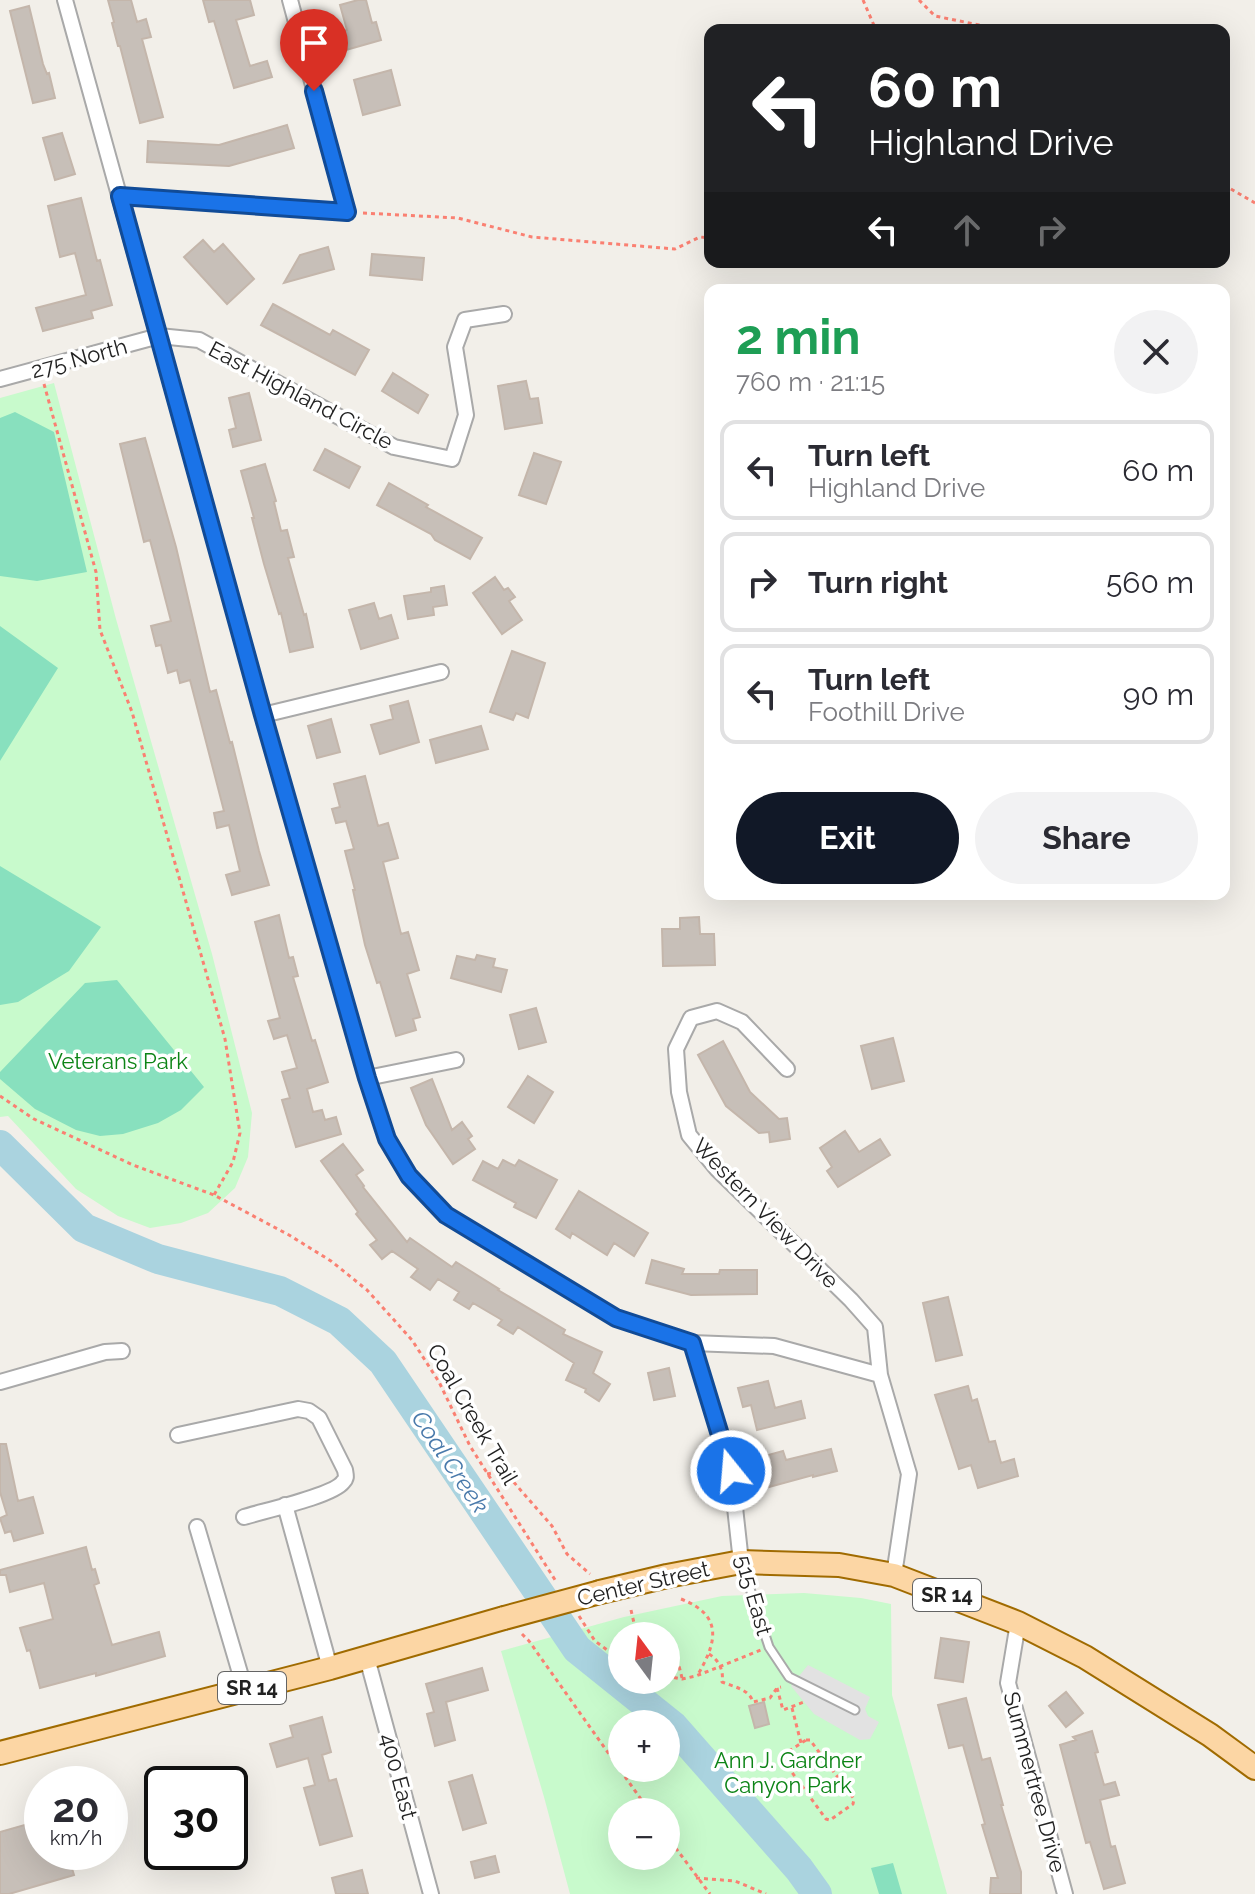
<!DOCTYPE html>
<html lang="en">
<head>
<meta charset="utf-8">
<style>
  :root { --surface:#fff; --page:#f2f2f3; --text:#2b2b33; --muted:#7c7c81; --line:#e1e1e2; --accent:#111827 }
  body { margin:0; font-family:Raleway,sans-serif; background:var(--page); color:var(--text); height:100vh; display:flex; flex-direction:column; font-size:30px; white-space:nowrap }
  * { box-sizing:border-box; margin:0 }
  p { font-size:26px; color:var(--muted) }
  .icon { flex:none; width:44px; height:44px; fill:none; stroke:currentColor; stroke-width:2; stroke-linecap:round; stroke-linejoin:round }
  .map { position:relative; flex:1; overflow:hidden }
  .panel { position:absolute; left:704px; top:284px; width:526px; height:616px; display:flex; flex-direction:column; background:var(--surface); border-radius:16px; box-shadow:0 8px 32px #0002 }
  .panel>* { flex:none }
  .hud { position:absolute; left:704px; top:24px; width:526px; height:244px; border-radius:16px; box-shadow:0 8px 32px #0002; background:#202124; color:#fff; overflow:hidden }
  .needle { width:52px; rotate:345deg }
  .tools { position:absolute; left:608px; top:1622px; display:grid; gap:16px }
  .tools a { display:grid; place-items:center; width:72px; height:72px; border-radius:50%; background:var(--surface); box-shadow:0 8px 32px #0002; font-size:40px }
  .speed { position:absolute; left:24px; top:1766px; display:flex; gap:16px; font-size:40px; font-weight:700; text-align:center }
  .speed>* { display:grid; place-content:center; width:104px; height:104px; border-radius:50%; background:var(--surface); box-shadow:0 8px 32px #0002; line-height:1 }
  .speed small { font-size:20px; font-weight:400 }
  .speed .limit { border:4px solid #111; border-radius:12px; background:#fff; color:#111 }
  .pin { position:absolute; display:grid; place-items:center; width:68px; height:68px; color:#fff; margin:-82px -34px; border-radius:50% 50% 50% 0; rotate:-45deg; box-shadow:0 0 8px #0007 }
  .pin .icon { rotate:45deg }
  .me { position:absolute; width:88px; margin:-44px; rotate:343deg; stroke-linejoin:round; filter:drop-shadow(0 0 6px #0008) }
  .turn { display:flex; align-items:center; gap:28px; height:168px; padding:0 32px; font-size:36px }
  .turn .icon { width:104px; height:104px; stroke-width:2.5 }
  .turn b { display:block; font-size:56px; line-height:68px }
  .lanes { display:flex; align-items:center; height:76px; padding:0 32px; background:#0003; justify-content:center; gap:40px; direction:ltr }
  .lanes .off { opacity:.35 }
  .round { display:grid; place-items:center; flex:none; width:84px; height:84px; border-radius:42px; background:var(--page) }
  .head { display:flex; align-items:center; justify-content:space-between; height:136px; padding:0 32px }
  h1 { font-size:48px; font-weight:700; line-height:60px; color:#1e9e55 }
  .primary-button { display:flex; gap:16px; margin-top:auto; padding:16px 32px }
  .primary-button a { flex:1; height:92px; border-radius:48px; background:var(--accent); color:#fff; font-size:32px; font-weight:700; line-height:92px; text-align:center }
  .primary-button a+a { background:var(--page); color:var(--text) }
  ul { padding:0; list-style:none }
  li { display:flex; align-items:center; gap:24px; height:100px; margin:0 16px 12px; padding:0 16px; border:4px solid var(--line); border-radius:16px }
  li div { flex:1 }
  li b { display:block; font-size:30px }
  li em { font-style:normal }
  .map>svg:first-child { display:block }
</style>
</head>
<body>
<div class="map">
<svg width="1255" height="1894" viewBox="0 0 1255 1894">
  <rect width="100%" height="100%" fill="#f2efe9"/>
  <path fill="#c8facc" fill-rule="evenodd" d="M54,383l62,236 96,335 40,159 -4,44 -13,31 -27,25 -27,10 -31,5 -32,-12 -42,-27 -68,-73 -8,1v-719z
    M804,1593l57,5 30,6 1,91 55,199h-377l-26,-97 -43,-146 123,-34 98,-21zM622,1636h44v44h-44zM622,1724h44v44h-44zM622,1812h44v44h-44z"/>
  <path fill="#88e0be" d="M15,412l39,20 33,140 -50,9 -37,-5v-158z
    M0,626l58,42 -58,93z
    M0,866l101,61 -32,44 -51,31 -18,3z
    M117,980l87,107 -23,23 -23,13 -35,11 -23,2 -24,-6 -41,-21 -35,-30v-7l85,-89z
    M893,1863l9,31h-23l-8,-26z"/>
  <path fill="#e2e2e2" d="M808,1665l62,32 -5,12 3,7 11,6 -9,17 -10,1 -46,-26 -23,-28z"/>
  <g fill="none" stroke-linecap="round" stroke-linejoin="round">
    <path stroke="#aad3df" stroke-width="30" d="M0,1145l84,83 74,31 122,32 59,30 44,41 194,287 96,77 126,143 18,25"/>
  </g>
  <path fill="#c7bfb8" stroke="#c4b6ab" stroke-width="2" d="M108,0h23l6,22 9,-3 5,18 -9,2 21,78 -23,6 -20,-77h-2l-6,-23 2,-1z
    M203,0h47l4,15 -18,5 14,46 17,-5 5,16 -38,11 -20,-67 -5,1z
    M358,0h8l6,23 4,-1 5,18 -35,10 -5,-18 6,-2 -7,-25z
    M29,6l14,58 4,10 2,-1 6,25 -22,5 -23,-92z
    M391,70l9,35 -37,10 -9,-35z
    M287,125l7,23 -65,18 -82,-4 1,-21 71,4z
    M62,133l13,41 -20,6 -12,-42z
    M81,198l16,63 3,-1 12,45 -21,6 2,7 -50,13 -7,-23 50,-13 -11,-42 -15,4 -12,-51z
    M203,240l11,12 9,-8 31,35 -27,25 -43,-47z
    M328,247l6,22 -50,14 16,-28z
    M372,254l52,4 -2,22 -52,-5z
    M273,304l57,31 3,-5 36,20 -14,25 -94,-50z
    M393,373l35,22 -10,18 -36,-22z
    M526,381l4,18 8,-1 4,25 -37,6 -7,-43z
    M249,393l12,47 -28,7 -4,-17 7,-2 -7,-30z
    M145,438l31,109 34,145 6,-2 14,53 2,-1 27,109 10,34 -37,10 -6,-20 14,-4 -11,-46 -12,3 -3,-15 10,-2 -34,-131 -10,3 -3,-13 -9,3 -7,-28 -5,1 -5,-20 20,-5 -21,-81 -6,2 -24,-98z
    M325,449l35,18 -11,21 -35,-18z
    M534,453l27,9 -15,42 -27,-9z
    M265,464l11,37 -2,1 7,29 6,-1 7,27 -6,1 16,57 2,-1 7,33 -23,5 -9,-39 -2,1 -15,-50 -12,-46h2l-13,-47z
    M389,483l39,22 -2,2 56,31 -12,21 -35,-19 -4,-6 -54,-29z
    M495,577l9,13 4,-2 7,9 -6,4 13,19 -20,14 -29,-41z
    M444,586l3,19 -14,2 1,8 -26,4 -4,-23 27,-4v-4z
    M374,603l5,16 12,-4 7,23 -37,11 -12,-39z
    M512,651l33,12 -17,55 -12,-5 -3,7 -23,-8z
    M408,701l11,41 -39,12 -9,-29 22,-6 -3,-13z
    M331,719l9,33 -23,6 -9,-32z
    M481,726l7,23 -52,14 -6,-23z
    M365,776l13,50 10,-3 10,35 -15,4 18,72 7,-2 11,38 -12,4 13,43 -7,2 3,11 -20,6 -16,-54 -3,1 -12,-38 -12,-55h2l-10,-39 9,-2 -8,-28 -10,2 -4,-14 8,-2 -6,-23z
    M279,915l10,43 4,-1 5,19 -5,1 19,64 3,-1 13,42 -21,7 6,23 9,-2 3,10 11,-3 5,17 -45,13 -14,-47 8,-2 -8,-26 15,-4 -10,-33 -13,4 -6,-18 12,-3 -25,-96z
    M699,917l1,17h14l1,31 -52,1 -1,-37h18v-11z
    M477,955l18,4 -2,8 14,3 -6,22 -50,-14 6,-22 18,4z
    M536,1008l10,34 -27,7 -9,-34z
    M893,1038l11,43 -32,8 -11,-43z
    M723,1041l27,51 29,27 8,-1 3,21 -20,3 -1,-10 -10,1 -33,-27 -28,-51z
    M528,1076l25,16 -19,31 -26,-16z
    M432,1079l20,51 10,-8 10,14 -4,3 7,10 -22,15 -27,-39 -15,-37z
    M845,1131l14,21 21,-13 10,16 -52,32 -11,-16 5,-4 -12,-19z
    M343,1144l20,26 -7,5 8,11 -1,1 44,55 3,-4 42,29 4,-5 43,27 -1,1 67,40 -2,4 39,18 -9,21 17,11 -11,17 -14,-9 1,-3 -20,-9 8,-17 -56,-36 -5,7 -15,-9 4,-5 -29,-17 -4,6 -15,-9 5,-8 -21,-13 -8,11 -19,-13 7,-8 -26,-18 -10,8 -12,-14 7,-5 -21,-26 2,-2 -37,-51z
    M503,1160l12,6 4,-6 38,20 -21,38 -22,-11 2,-4 -43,-23 10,-19 15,8z
    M579,1191l69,42 -14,23 -20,-13 -7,12 -35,-22 -2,5 -14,-9z
    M652,1260l32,9 -2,5h37l1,-4h37v24l-66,1 -45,-12z
    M948,1297l14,58 -26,6 -13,-58z
    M669,1368l6,28 -21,4 -6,-27z
    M768,1381l7,27 26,-7 4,17 -48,12 -6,-25 -8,2 -5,-19z
    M968,1386l4,15 5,-2 12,43 6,-1 6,22 13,-4 4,17 -40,12 -7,-23 -12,4 -24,-74z
    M0,1444h6l12,57 15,-4 10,36 -29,8 -3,-10 -6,2 -5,-15 7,-3 -7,-23z
    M831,1449l6,22 -24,6v-2l-44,12 -3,-8 -6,1 -6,-21 29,-8 3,9z
    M86,1547l6,23 3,-1 4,14 -5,2 18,60 47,-13 6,24 -69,20v-3l-56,15 -10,-38 -3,1 -7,-23 33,-9 -9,-36 -34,9 -4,-17h-6v-5z
    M941,1638l28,4 -6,40 -28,-4z
    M482,1668l6,22 -42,12 9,38 -20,6 -8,-32 7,-2 -8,-28z
    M1066,1692l17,21 -17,14 -17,-21z
    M966,1698l16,62 8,-2 13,47h-2l20,67v22h-31l1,-16h7l-16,-53 3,-1 -22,-79 -14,3 -11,-43z
    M764,1702l5,22 -14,4 -6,-22z
    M322,1717l9,35 -9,3 7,26 7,-2 16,57 -32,9 -16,-57 11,-3 -7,-27 -31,9 -7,-23 23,-7 -3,-11z
    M1092,1731l6,21 -3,1 9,32 11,-3 4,13 -19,5 11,47 4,-1 10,37 -21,6 -14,-47 -4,1 -26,-98 16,-5 -3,-3z
    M472,1775l14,48 -23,7 -14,-48z
    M42,1820v32h25l7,23 -65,19h-9v-62z
    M495,1856l4,16 -24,6 -4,-16z
    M362,1870l6,24h-32l-4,-16z"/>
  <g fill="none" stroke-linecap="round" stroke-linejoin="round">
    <defs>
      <path id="service" d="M743,1567l26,80 20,30 66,33"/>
      <path id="minor" d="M65,0l198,715 104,363 20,61 22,37 37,39 170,103 76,25 82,3 106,29
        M120,196l227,16 -57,-212
        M0,379l159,-43 40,4 195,107 58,12 14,-44 -11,-68 10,-27 39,-6
        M263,715l178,-43
        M787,1069l-45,-47 -25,-11 -26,7 -15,31 3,43 10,43 28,34 134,131 24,27 5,48 29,99 -15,101
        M367,1078l89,-18
        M692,1343l39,128 10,91
        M0,1382l105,-30 17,-1
        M178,1435l120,-26 11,2 10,7 26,52c1,6 2,8 -2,12 -10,14 -80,29 -99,35
        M285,1505l45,163
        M197,1527l48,163
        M1018,1623l-10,60 57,211
        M367,1658l64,236"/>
      <path id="primary" d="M600,1592l67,-16 74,-14 98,3 55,10 124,48 67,34 125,78 45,33
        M0,1753l330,-85 174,-50"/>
    </defs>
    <use href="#service" stroke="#a9a9a9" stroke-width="11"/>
    <use href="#minor" stroke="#a9a9a9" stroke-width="18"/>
    <use href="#primary" stroke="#a06b00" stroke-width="26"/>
    <path stroke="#fa8072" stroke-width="3" stroke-dasharray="4 4" stroke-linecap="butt" d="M863,0l13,30
      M919,0l16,16 44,9 7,5
      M1224,185l31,18
      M363,213l95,5 74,19 143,12 25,-12 10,1
      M44,384l52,188 4,58 32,82 93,327 15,94 -7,29 -19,33
      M0,1096l34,23 99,46 81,30 75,40 42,26 36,29 45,50 27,42 31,64 87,137
      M487,1474l17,-3 48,55 15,28 23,20
      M681,1599c44,17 35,45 16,77
      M631,1610l6,26
      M579,1616l16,25 27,20
      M522,1634l7,7 121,171
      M666,1647c11,7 13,19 16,31
      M709,1654c10,6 15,17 13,28 12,5 27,7 31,20l17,-4 7,-10 4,-1
      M666,1676l16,3 14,-3 65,-26
      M777,1688l6,22 21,-8
      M792,1708l9,35
      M806,1740h4l44,59 -1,5 -23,16 -4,-1 -43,-59v-5z
      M666,1835l44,59
      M696,1878l39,3 31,13"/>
    <use href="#service" stroke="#fff" stroke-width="7"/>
    <use href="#minor" stroke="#fff" stroke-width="14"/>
    <use href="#primary" stroke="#fcd6a4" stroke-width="22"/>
    <defs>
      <path id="primary-bridge" d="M504,1618l96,-26"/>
    </defs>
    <use href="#primary-bridge" stroke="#a06b00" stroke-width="26" stroke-linecap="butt"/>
    <use href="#primary-bridge" stroke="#fcd6a4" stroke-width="22"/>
  </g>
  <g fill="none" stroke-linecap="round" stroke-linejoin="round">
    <defs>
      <path id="route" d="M314,91l33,121 -227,-16 143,519 104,363 20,61 22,37 37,39 170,103 76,25 39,128"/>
    </defs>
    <use href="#route" stroke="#114b97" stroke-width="20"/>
    <use href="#route" stroke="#1a73e8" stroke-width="14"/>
  </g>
  <g text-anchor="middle" stroke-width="7" stroke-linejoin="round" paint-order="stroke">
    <g fill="#fff" stroke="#646464" stroke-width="2">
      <rect x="913" y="1579" width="68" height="32" rx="6"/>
      <rect x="218" y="1672" width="68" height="32" rx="6"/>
    </g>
    <g font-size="20" font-weight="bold" fill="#222">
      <text x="947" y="1602">SR 14</text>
      <text x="252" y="1695">SR 14</text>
    </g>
    <g font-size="22" fill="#222" stroke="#fff">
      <text transform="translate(79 358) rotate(-15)" y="8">275 North</text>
      <text transform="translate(301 395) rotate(28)" y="8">East Highland Circle</text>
      <text transform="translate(766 1213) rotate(46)" y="8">Western View Drive</text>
      <text transform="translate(473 1414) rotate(60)" y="8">Coal Creek Trail</text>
      <text transform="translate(643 1583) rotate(-13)" y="8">Center Street</text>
      <text transform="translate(754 1595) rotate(74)" y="8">515 East</text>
      <text transform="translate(399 1776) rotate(75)" y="8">400 East</text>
      <text transform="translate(1035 1782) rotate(75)" y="8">Summertree Drive</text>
    </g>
    <g font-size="22" fill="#0c8416" stroke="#fff">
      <text x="118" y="1069">Veterans Park</text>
      <text x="788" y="1768">Ann J. Gardner<tspan x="788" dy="25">Canyon Park</tspan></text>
    </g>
    <g font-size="24" font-style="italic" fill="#4a7aab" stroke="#fff">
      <text transform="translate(450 1462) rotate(56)" y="8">Coal Creek</text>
    </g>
  </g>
</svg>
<div class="tools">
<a><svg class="needle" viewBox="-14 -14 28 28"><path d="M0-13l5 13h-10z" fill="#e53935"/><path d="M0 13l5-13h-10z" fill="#7c7c81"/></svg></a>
<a>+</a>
<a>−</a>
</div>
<div class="speed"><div>20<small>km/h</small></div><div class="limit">30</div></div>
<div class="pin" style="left:314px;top:91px;background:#d93025"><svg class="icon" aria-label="arrive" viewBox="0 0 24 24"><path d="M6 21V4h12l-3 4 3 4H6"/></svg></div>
<svg class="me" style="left:731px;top:1471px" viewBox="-20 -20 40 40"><circle r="17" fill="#1a73e8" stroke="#fff" stroke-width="3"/><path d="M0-11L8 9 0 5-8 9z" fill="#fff"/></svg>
<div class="hud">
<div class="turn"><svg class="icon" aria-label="left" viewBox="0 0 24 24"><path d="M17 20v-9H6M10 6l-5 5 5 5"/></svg><div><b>60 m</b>Highland Drive</div></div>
<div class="lanes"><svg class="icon" aria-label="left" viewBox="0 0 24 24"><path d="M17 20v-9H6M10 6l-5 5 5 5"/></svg><svg class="icon off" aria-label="ahead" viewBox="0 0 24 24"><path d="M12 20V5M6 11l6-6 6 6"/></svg><svg class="icon off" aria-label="right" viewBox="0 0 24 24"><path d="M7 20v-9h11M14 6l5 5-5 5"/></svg></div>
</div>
<section class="panel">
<div class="head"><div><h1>2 min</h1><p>760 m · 21:15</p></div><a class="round"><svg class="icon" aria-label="close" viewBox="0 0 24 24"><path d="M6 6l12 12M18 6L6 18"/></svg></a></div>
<ul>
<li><svg class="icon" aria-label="left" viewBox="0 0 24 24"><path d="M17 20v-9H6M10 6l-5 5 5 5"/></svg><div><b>Turn left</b><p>Highland Drive</p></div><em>60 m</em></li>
<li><svg class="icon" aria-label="right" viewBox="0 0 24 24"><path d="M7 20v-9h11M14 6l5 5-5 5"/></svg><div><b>Turn right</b></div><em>560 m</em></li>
<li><svg class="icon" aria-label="left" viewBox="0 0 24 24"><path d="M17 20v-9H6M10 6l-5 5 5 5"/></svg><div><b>Turn left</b><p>Foothill Drive</p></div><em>90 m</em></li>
</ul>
<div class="primary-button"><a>Exit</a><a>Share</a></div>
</section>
</div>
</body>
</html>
